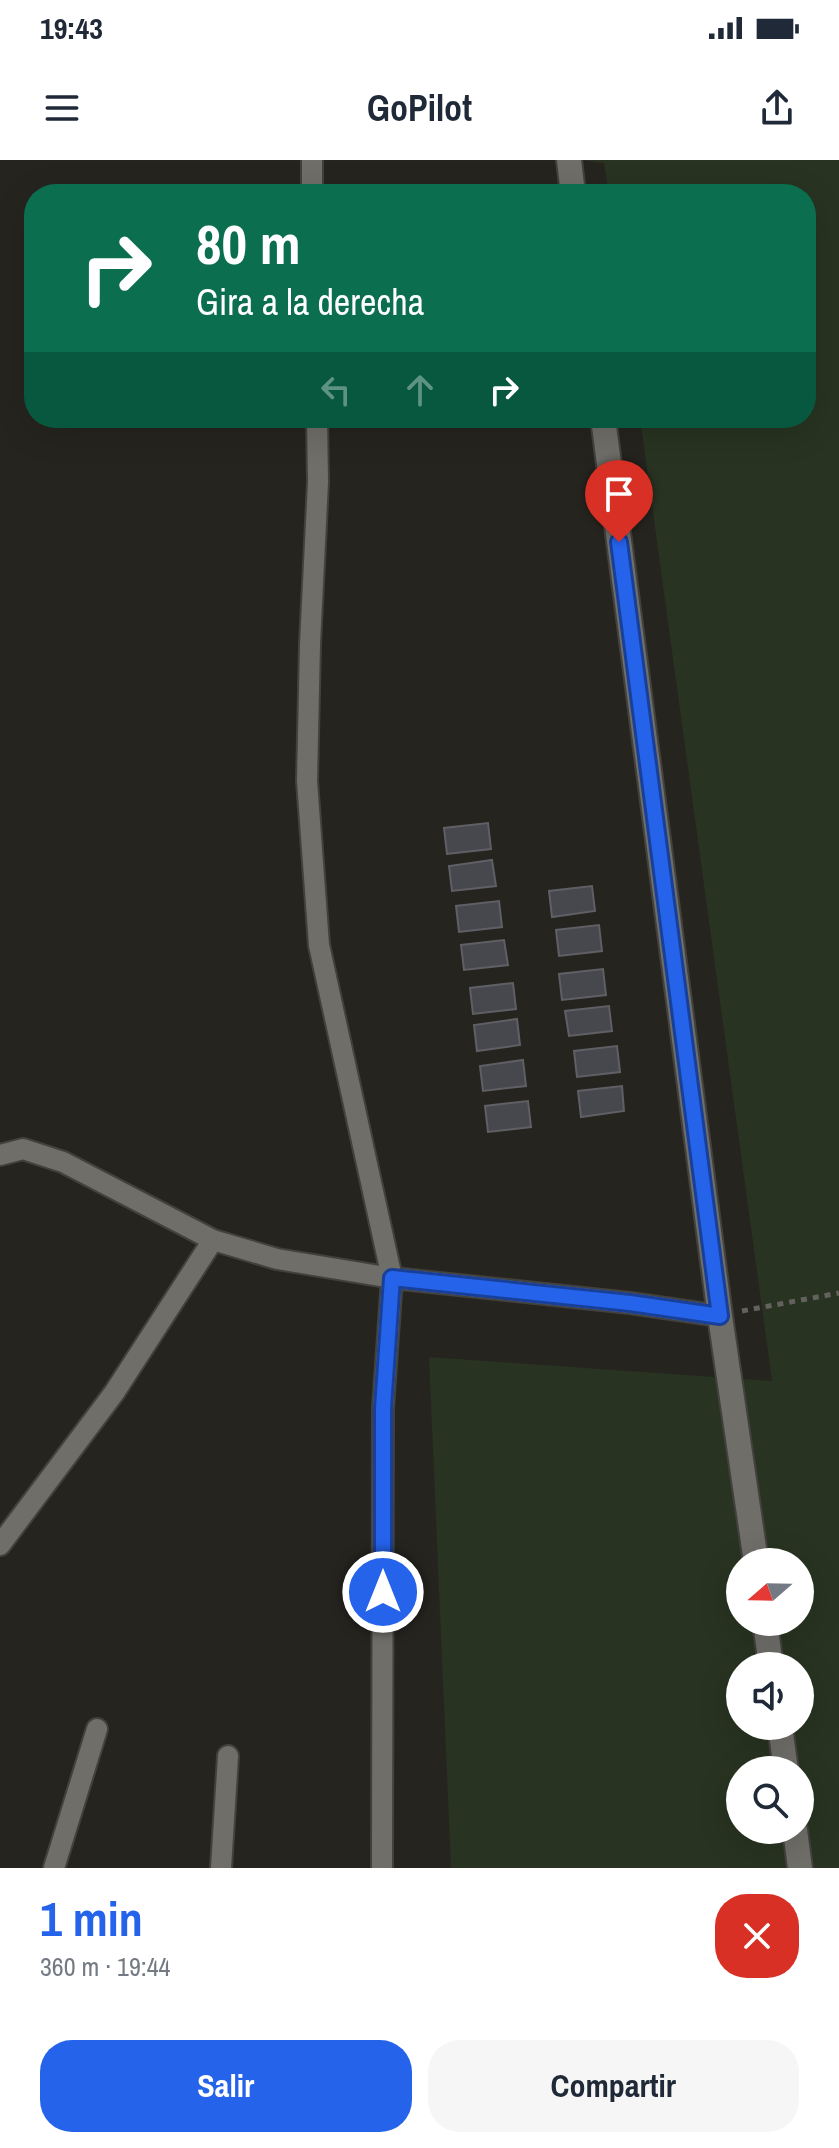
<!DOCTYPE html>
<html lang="es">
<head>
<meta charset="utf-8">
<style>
  :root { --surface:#fff; --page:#f6f6f7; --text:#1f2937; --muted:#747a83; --accent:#2563eb }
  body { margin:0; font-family:"Archivo Narrow",sans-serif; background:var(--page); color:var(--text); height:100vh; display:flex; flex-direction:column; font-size:30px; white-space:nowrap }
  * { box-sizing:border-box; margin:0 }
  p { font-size:26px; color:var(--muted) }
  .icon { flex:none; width:44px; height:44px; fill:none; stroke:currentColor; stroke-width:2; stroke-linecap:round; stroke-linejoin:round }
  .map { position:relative; height:1708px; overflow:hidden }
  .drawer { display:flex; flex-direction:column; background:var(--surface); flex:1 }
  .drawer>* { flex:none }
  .hud { position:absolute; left:24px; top:24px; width:792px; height:244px; border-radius:32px; box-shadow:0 8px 32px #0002; background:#0b6e4f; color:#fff; overflow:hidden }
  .needle { width:52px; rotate:250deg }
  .fabs { position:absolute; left:726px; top:1388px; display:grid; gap:16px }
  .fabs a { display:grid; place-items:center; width:88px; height:88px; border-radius:50%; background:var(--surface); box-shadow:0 8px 32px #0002; font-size:40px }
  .pin { position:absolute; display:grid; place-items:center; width:68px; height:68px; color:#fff; margin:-82px -34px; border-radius:50% 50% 50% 0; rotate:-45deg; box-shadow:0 0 8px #0007 }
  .pin .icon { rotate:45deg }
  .me { position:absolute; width:88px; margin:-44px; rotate:0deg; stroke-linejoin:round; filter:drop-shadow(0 0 6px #0008) }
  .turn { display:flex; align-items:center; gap:28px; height:168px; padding:0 40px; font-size:36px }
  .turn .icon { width:104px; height:104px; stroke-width:2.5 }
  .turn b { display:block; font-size:56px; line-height:68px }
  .lanes { display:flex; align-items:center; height:76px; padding:0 40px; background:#0003; justify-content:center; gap:40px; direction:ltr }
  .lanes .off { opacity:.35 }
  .round { display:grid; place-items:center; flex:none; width:84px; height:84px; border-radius:32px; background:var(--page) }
  .overview { display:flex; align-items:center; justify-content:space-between; height:136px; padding:0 40px }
  h1 { font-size:48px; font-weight:700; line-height:60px; color:var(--accent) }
  .action { display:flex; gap:16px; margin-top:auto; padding:16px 40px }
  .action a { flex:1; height:92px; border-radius:32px; background:var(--accent); color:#fff; font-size:32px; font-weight:700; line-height:92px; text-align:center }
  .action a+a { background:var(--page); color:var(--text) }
  .status { display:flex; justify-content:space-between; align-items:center; height:56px; padding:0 40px; background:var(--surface); direction:ltr }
  .status svg { height:22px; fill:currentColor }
  header { display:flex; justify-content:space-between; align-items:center; height:104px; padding:0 40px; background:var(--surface); font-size:36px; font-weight:700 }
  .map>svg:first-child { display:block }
</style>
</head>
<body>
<div class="status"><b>19:43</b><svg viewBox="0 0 49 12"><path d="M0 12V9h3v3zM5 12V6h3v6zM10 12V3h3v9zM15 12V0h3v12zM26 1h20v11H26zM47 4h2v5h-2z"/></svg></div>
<header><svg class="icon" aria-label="menu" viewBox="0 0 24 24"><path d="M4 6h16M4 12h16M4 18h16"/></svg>GoPilot<svg class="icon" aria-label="share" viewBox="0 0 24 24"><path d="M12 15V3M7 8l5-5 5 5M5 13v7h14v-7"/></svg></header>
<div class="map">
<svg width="839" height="1708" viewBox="0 0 839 1708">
  <rect width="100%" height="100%" fill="#26241f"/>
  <path fill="#283321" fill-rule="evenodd" d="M580,0h259v1708h-388l-22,-511 343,24 -132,-963h166v-224h-197l-5,-31zM740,1402h60v60h-60zM740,1506h60v60h-60zM740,1610h60v60h-60z"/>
  <path fill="#47484d" stroke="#5f5f65" stroke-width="2" d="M488,663l3,26 -44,5 -3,-26z
    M492,700l4,26 -44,5 -3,-25z
    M592,726l3,25 -43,6 -3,-26z
    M499,741l3,26 -43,5 -3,-26z
    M599,765l3,26 -43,5 -3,-26z
    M504,780l4,25 -44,5 -3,-25z
    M603,809l3,26 -44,5 -3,-26z
    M513,823l3,26 -43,5 -3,-26z
    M609,846l3,25 -43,5 -4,-25z
    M517,859l3,26 -43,6 -3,-26z
    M617,886l3,26 -43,5 -3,-26z
    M523,900l3,26 -43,5 -3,-25z
    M622,926l2,25 -43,6 -3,-26z
    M528,941l3,26 -43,5 -3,-26z"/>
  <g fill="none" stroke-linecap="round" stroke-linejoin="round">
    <defs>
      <path id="street" d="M312,0v34
        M317,258l1,64 -8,162 -3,137 12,164 73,333 -9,130 -1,460
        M0,995l23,-6 40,13 150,78 64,19 115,19 238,25 90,13
        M0,1385l114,-152 99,-153
        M54,1708l43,-139
        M221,1708l7,-112"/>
      <path id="secondary" d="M569,0l4,34
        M603,258l117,898 36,246
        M765,1462l6,44
        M780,1566l6,44
        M795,1670l5,38"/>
    </defs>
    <use href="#street" stroke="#43413d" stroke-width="24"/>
    <use href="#secondary" stroke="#43413d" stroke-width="28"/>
    <path stroke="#64625e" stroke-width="5" stroke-dasharray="6 6" stroke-linecap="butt" d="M742,1151l97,-18"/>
    <use href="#street" stroke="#706e69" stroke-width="20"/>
    <use href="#secondary" stroke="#706e69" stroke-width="24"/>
  </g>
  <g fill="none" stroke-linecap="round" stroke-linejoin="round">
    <defs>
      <path id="route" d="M383,1432v-184l9,-130 238,25 90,13 -101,-774"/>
    </defs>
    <use href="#route" stroke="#184099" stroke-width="20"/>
    <use href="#route" stroke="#2563eb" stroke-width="14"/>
  </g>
</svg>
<div class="fabs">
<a><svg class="needle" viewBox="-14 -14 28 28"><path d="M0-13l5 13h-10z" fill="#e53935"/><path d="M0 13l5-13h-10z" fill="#747a83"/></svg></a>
<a><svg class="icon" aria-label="sound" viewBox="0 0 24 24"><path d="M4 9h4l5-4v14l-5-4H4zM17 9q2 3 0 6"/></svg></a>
<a><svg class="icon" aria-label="search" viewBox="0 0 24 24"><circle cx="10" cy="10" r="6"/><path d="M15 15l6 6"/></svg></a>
</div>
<div class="pin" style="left:619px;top:382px;background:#d93025"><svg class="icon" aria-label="arrive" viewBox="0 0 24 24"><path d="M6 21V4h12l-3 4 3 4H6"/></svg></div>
<svg class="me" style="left:383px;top:1432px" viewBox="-20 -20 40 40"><circle r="17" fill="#2563eb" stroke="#fff" stroke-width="3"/><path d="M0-11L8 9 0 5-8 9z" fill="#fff"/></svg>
<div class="hud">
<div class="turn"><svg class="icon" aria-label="right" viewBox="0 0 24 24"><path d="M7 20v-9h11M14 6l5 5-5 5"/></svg><div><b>80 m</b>Gira a la derecha</div></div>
<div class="lanes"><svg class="icon off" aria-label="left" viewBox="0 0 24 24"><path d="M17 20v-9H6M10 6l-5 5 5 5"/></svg><svg class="icon off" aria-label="ahead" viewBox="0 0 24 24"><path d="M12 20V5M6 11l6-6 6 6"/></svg><svg class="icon" aria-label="right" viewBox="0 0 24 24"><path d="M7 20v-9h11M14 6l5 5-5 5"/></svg></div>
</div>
</div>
<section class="drawer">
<div class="overview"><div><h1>1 min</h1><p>360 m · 19:44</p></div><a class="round" style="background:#d93025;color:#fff"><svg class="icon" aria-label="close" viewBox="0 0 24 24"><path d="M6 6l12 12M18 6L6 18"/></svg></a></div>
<div class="action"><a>Salir</a><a>Compartir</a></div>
</section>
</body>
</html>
